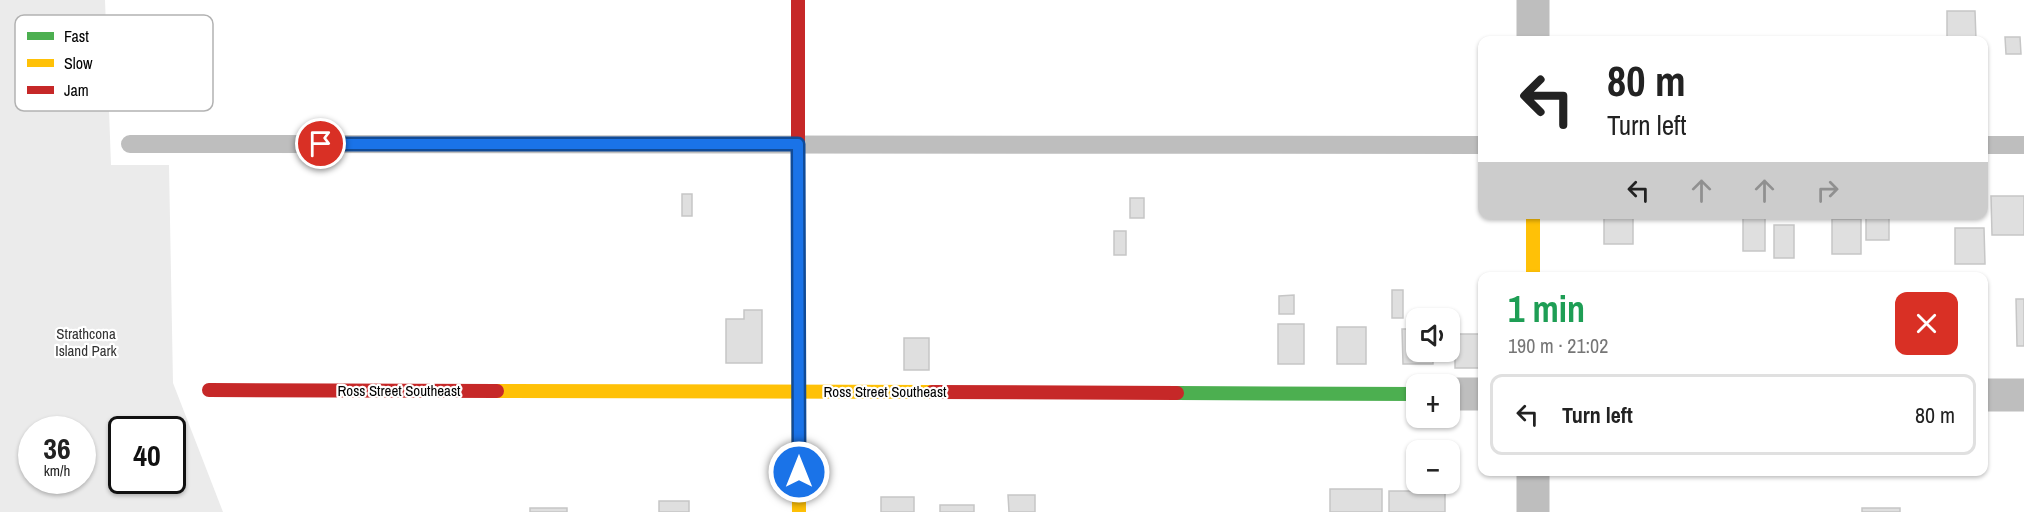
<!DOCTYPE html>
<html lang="en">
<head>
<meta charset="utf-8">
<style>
  :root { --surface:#fff; --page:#f2f2f2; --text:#222; --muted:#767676; --line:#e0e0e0 }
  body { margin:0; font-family:"Archivo Narrow",sans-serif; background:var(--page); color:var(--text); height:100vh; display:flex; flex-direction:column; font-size:22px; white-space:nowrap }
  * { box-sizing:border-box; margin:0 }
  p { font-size:20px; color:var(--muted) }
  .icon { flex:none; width:33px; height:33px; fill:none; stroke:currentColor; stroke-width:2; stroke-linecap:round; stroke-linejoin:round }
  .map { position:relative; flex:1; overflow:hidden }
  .panel { position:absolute; left:1478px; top:272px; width:510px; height:204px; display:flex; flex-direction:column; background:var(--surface); border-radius:12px; box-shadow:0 2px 4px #0004 }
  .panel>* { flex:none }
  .banner { position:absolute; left:1478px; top:36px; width:510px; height:183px; border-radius:12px; box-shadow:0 2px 4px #0004; background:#fff; color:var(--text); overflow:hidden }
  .fabs { position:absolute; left:1406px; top:308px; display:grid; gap:12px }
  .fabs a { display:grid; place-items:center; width:54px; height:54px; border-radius:12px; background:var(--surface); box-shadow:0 2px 4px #0004; font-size:30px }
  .speed { position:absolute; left:18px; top:416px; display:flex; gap:12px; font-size:30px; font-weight:700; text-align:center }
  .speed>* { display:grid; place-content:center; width:78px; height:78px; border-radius:50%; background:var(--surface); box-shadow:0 2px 4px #0004; line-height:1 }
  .speed small { font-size:15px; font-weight:400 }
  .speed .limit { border:3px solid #111; border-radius:9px; background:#fff; color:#111 }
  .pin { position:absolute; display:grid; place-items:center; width:51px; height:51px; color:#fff; margin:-26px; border:3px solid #fff; border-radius:50%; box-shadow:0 2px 6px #0007 }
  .me { position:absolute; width:66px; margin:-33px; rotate:0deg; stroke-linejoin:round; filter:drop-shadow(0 0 4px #0008) }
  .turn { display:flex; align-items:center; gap:21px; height:126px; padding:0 30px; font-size:27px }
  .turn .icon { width:78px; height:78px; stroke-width:2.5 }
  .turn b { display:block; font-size:42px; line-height:51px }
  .lanes { display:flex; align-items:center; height:57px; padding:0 30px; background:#0003; justify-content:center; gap:30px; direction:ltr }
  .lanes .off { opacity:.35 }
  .round { display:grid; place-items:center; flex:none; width:63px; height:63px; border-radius:12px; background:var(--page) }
  .overview { display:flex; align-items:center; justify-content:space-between; height:102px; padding:0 30px }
  h1 { font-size:36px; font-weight:800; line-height:45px; color:#1e9e55 }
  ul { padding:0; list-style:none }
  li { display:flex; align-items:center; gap:18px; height:81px; margin:0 12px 9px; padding:0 18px; border:3px solid var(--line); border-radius:12px }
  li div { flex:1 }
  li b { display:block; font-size:22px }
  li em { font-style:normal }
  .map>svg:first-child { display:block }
</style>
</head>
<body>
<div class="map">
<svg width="2024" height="512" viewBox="0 0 2024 512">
  <rect width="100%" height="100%" fill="#fff"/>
  <path fill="#ebebeb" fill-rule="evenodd" d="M0,0h105l6,165h58l4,218 50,129h-223zM32,429h50v51h-50zM122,429h50v51h-50z"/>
  <path fill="#dfdfdf" stroke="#c6c6c6" stroke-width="1.5" d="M1947,11h28l1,29h-29z
    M2005,37h15l1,17h-15z
    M682,194h10v22h-10z
    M1991,196h33v39h-32z
    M1130,198h14v20h-14z
    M1604,214h29v30h-29z
    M1866,214h23v26h-23z
    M1743,218h22v33h-22z
    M1832,219h29v35h-29z
    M1774,225h20v33h-20z
    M1955,228h29l1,36h-30z
    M1114,231h12v24h-12z
    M1392,290h11v28h-11z
    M1294,295v19h-15v-18z
    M2016,299h8v47h-7z
    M744,310h18v53h-36v-44h18z
    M1278,324h26v40h-26z
    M1337,327h29v37h-29z
    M1402,329h14v22h17v13h-30z
    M1455,334h27v34h-27z
    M904,338h25v32h-25z
    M1330,489h52v23h-52z
    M1389,491h56v21h-56z
    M1008,495h27v17h-26z
    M881,497h33v15h-33z
    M659,501h30v11h-30z
    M940,505h34v7h-34z
    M530,508h37v4h-37z
    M1862,508h38v4h-38z"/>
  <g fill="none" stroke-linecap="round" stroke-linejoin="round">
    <path stroke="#bebebe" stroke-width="18" d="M130,144l1352,1
      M1983,145h41"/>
    <path stroke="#bebebe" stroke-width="33" d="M1533,0v40
      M1449,394h33
      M1983,395h41
      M1533,471v41"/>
    <path stroke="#4caf50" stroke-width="14" d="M1177,393l239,1"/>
    <path stroke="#ffc107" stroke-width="14" d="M1533,214v62
      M798,225l1,287
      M497,391l435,1"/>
    <path stroke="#c62828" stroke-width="14" d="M798,0v225
      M209,390l288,1
      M932,392l245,1"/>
  </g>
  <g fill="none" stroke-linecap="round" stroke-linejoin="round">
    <defs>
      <path id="route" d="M321,144h477l1,328"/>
    </defs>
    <use href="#route" stroke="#114b97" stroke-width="15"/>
    <use href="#route" stroke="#1a73e8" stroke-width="10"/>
  </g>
  <g text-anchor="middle" stroke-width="4.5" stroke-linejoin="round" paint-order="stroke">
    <g font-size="15" fill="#323232" stroke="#fff">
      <text x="86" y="339">Strathcona<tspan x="86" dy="17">Island Park</tspan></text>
    </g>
    <g font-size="15" fill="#000" stroke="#fff">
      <text x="399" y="396">Ross Street Southeast</text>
      <text x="885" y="397">Ross Street Southeast</text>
    </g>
  </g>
  <rect x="15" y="15" width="198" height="96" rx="9" fill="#fff" stroke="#b2b2b2" stroke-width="1.5"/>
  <rect x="27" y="32" width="27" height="8" fill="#4caf50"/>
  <rect x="27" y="59" width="27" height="8" fill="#ffc107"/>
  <rect x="27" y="86" width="27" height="8" fill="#c62828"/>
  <g font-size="16" fill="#000">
    <text x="64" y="42">Fast</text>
    <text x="64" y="69">Slow</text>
    <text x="64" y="96">Jam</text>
  </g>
</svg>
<div class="fabs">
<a><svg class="icon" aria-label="sound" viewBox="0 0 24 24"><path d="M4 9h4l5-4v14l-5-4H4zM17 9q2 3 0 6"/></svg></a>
<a>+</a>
<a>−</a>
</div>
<div class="speed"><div>36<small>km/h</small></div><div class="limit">40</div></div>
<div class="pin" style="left:321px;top:144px;background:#d93025"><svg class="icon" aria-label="arrive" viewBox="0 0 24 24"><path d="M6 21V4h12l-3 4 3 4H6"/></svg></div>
<svg class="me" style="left:799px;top:472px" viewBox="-20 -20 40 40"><circle r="17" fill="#1a73e8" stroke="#fff" stroke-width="3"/><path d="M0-11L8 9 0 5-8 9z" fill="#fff"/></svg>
<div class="banner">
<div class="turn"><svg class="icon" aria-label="left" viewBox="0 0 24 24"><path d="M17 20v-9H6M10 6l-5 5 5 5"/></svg><div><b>80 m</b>Turn left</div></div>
<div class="lanes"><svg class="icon" aria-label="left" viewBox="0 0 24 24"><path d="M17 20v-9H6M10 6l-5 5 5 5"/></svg><svg class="icon off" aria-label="ahead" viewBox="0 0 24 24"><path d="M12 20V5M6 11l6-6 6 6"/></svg><svg class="icon off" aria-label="ahead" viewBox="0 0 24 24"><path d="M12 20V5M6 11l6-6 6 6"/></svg><svg class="icon off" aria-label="right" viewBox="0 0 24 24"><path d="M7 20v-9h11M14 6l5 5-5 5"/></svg></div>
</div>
<section class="panel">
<div class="overview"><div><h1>1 min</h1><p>190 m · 21:02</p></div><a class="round" style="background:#d93025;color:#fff"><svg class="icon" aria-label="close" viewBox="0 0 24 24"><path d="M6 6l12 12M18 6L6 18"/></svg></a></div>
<ul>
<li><svg class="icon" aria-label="left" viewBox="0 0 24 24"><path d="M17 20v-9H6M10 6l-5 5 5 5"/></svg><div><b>Turn left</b></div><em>80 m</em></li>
</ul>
</section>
</div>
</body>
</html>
